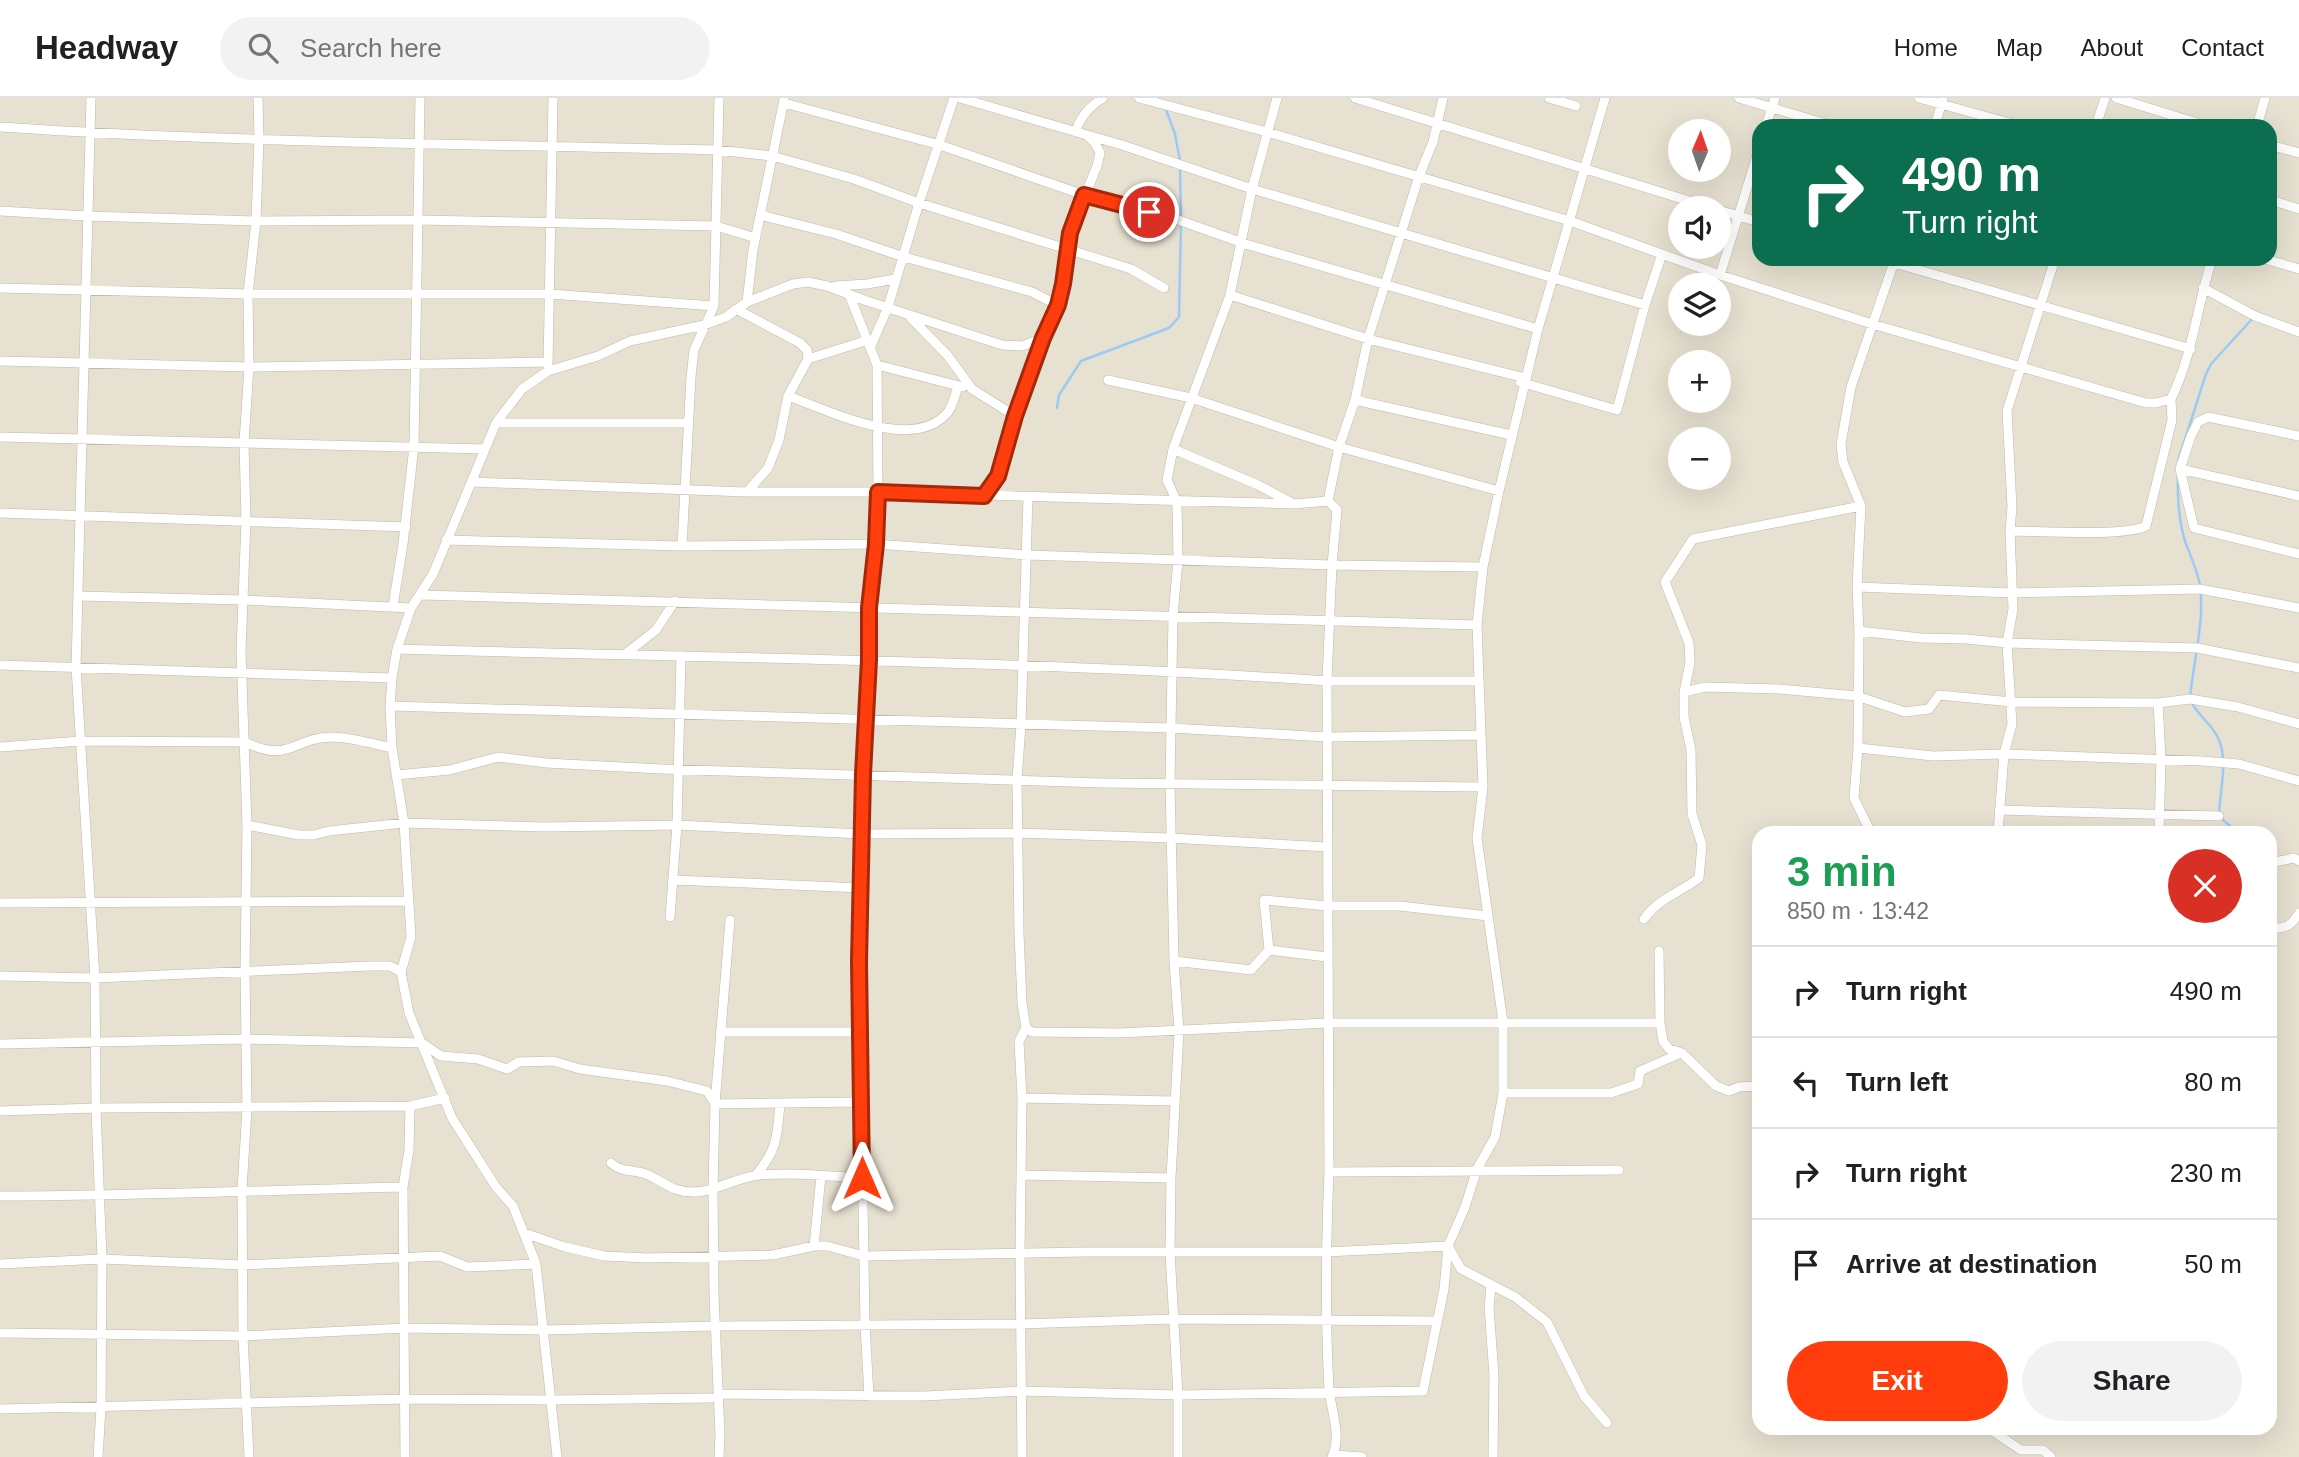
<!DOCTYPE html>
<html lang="en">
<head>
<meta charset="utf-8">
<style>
  :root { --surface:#fff; --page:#f2f2f2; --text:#202124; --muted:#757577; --line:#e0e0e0; --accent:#ff3d0d }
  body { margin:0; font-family:Arial,sans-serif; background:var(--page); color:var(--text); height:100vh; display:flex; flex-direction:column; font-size:26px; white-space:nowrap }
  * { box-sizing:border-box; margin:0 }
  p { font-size:23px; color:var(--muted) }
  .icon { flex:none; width:38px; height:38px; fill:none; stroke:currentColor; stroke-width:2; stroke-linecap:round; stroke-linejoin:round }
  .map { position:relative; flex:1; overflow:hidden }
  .panel { position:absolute; left:1752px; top:728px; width:525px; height:609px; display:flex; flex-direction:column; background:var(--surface); border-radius:21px; box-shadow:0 7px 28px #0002 }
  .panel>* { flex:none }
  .hud { position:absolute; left:1752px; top:21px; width:525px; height:147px; border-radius:21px; box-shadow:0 7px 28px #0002; background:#0b6e4f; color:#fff; overflow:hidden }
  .needle { width:46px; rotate:2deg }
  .controls { position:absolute; left:1668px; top:21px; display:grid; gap:14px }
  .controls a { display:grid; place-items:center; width:63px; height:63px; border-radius:50%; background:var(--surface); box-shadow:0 7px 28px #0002; font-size:35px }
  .pin { position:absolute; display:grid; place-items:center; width:60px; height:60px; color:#fff; margin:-30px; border:4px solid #fff; border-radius:50%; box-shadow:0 2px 7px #0007 }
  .me { position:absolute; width:77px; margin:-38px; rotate:0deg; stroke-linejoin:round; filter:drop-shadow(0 0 5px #0008) }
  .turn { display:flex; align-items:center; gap:24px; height:147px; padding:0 35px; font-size:32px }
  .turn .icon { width:91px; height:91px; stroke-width:2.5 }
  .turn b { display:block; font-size:49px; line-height:60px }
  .round { display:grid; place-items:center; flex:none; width:74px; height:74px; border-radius:37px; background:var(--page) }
  .headline { display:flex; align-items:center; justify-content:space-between; height:119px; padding:0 35px }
  h1 { font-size:42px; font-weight:600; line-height:52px; color:#1e9e55 }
  .button { display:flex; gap:14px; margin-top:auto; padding:14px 35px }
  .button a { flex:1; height:80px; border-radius:42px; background:var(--accent); color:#fff; font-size:28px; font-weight:600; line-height:80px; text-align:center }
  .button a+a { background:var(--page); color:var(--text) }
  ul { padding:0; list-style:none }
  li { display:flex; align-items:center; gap:21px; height:91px; padding:0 35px; border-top:2px solid var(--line) }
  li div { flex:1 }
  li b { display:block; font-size:26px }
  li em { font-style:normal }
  header { display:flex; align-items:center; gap:42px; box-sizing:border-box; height:98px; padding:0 35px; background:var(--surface); border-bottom:2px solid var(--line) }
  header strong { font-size:33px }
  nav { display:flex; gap:38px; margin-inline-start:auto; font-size:24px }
  .search { width:490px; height:63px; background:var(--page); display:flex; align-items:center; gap:18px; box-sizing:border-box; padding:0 24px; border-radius:38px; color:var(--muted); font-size:26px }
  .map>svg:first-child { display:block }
</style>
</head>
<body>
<header>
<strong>Headway</strong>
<div class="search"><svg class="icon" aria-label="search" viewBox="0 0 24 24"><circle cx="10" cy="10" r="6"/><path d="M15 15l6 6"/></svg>Search here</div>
<nav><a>Home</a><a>Map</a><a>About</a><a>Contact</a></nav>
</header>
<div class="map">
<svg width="2299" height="1359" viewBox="0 0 2299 1359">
  <rect width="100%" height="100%" fill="#f3efe3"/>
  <path fill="#e7e1d1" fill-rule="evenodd" d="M0,0h2299v1359h-2299zM1759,28h511v133h-511zM1680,33h38v39h-38zM1680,110h38v39h-38zM1680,187h38v39h-38zM1680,264h38v39h-38zM1680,341h38v39h-38zM1759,735h511v595h-511z"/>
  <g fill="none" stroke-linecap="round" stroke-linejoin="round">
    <path stroke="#9bcbf4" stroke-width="2.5" d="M1165,9l10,27 5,27
      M1180,70l1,49
      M1057,310l2,-13 22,-34 88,-33 10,-11 2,-93
      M2178,363l28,-87 5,-10 42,-46
      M2178,377c-1,21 1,49 8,69 6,15 11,26 14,41 5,37 -7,77 -10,114 6,16 23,25 29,41 9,20 1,52 0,73
      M2222,721l16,14"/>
    <defs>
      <path id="minor" d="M91,0l-15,569 19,311 1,130 6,151 -1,149 -3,49
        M960,0l127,37 8,8 5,10 -3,13 -27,67 -7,51 -6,21 -14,33 -28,78 -17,60 -14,20
        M1139,0l128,34 303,89 150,54 152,49 274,79h10l15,-4c22,-45 26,-93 41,-140
        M1355,0l357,110
        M1443,0l-10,44 -14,34 -51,163 -13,61 -16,47 -11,54 9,9 -5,55 -5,116h151
        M1549,0l27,8
        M1739,0l94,28
        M1919,0l101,28
        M2116,0l91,28
        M784,5l156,42 144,50 86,22 70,25
        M1766,28l9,-28
        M1935,28l8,-28
        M2096,28l9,-28
        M2257,28l8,-28
        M0,29c239,16 478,17 717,23l55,6 82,23 65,24 212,66 33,19
        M1076,33c4,-14 14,-25 27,-33
        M1087,37l35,10 130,44 393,116
        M2270,47l29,8
        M2270,102l29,9
        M1718,112l41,12
        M0,113l86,5 170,5 162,-1 298,6 40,12
        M760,117l76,19 68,23 128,35 25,13
        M1881,161l310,90
        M2265,161l34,10
        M1720,177l39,-126
        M835,188l32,-2 28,-5
        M0,190l248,6h302l164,12
        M2203,190l52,28 44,16
        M849,196l28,71 1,127 -3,52 -6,64 -10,353 6,364 4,71
        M1230,197l138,44 157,39
        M747,204l6,-52 31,-150
        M736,211l64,34 7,7 1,9 -20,37 -9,44 -11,28 -21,24
        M911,220l37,38 24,33 43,27
        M1538,231l67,-231
        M871,248l17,-39 31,-104 35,-105
        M808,261l60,-19
        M0,263l249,6 299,-5
        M877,267l86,22
        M548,268l5,-268
        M1108,282l83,18 148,49 160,44
        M1520,284l97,28 28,-105 17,-51
        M788,298c40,14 126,58 160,16 5,-7 7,-17 10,-25
        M1355,302l156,35
        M496,325h192
        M2299,338l-91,-19 -10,5 -7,14 -11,33 14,59 105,26
        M0,339l485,12
        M1173,351l85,36 36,19 34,-3
        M2180,371l119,27
        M472,384l275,10h131l416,12
        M1028,399l-7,227 -4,56 2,153 3,70 4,25 6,4 87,1 208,-10h333
        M0,415l406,14
        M2010,433c28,0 115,6 136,-5l26,-106 -1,-21
        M446,442l236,6 193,-2 153,11 304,10 151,2
        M682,448l9,-169 3,-27 20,-44 5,-208
        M1857,489l155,6 188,-4 99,19
        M422,497l1055,30
        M78,498l166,4 167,8
        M393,508l10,-62 11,-98 6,-348
        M1859,533l62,7 46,1 40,4 190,5 102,20
        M397,551c310,9 621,11 930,32l2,491c-3,72 -4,144 0,216 2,23 13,47 3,69
        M624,557l32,-25 19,-29
        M0,567l392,13
        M1684,594l21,-5 74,2 78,7 48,16 24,-3 10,-14 73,7 146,1 32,-4 48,8 61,17
        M2158,605l3,56 -2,74
        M390,608l781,22 156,9 153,-2
        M0,649l81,-6 164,1c44,22 48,-4 86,-5 20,0 42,7 61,11
        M1858,650l75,8 71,-2 198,7 37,3 60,17
        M396,677l54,-5 48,-13 48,6 115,6 440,14 382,4
        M1999,712l220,6
        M247,727l52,10h15l15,-4 75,-8 141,4 132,-2 185,9 156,-1 152,5 157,9
        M1871,735l-17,-35 4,-50 1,-117 -2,-44 4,-81 -18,-44 -2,-18 10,-57 44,-128
        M1998,735l6,-79 8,-30 -5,-81 6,-34 -3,-78 2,-24 -5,-96 48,-152
        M2270,765l24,-5 5,3
        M673,782l189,8
        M0,805l409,-2
        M670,819l7,-92 4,-169
        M1644,821c15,-21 35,-26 55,-41l3,-33 -10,-31 -1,-64 -7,-33v-25l6,-29 -1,-20 -24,-61 28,-43 168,-33
        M2270,830c15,1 21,-2 29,-15
        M1269,852l-5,-50 63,6h73l88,10
        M1659,853l1,72 3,18 6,8 13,4 34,33 13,5 10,-4 20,-1
        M1174,863l77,9 18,-20 58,7
        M0,878l95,2 275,-12h20l11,6
        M720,934h140
        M0,946l246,-5 176,4 19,13 37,3 29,10 12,-7 34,-1 27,8 87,12 40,10 8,13 147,-2
        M1503,995h108l27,-9 2,-13 41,-18
        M1022,1000l152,3
        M0,1013l96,-3 314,-2 35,-8
        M611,1065c11,10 22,6 35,11 10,4 19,11 29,15 30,11 55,-11 84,-14 34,-3 69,1 103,3
        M1329,1074l290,-2
        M756,1077c22,-27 21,-38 24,-71
        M1021,1077l150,3
        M0,1098c134,0 269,-6 403,-9
        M524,1135l41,14 39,9 43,2 126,-3 41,-9h13l37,10 220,-4h242l122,-6 13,23 54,28 32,25 37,74 23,27
        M814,1148l7,-70
        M0,1166l102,-5 140,6 198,-9 27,11 69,-3
        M1491,1188l-2,21 5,69 -1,81
        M0,1235l243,3 162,-8 138,2 173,-4 304,-2 154,-5 262,2
        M718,1296l207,2 96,-5 157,4 245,-4 21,-102 4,-43 17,-39 12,-38 18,-32 8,-44v-71l-26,-184 6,-51 -6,-162 6,-58 16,-76 39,-162 -296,-86
        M0,1311l405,-10 147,1 159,-2
        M1988,1330l33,22h22l8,7
        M1334,1357l28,2
        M249,1359l-6,-121 -1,-146 5,-82 -2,-137 2,-146 -6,-174 5,-130 -2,-79 5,-75 -1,-73 8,-73 3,-82 -1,-41
        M405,1359l-2,-270 6,-37 1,-44
        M557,1359l-21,-193 -23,-58 -17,-19 -44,-69 -43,-105 -8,-41 10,-35 -7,-114 -12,-75 -2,-42 2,-28 5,-29 14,-41 22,-34 63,-151 26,-34 26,-18 50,-15 32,-15 74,-16 22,-8 21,-15 46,-18 15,-2 19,4 40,15 135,44 20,1 21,-8
        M719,1359l1,-22 -6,-140 -1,-105 2,-86 15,-184
        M1022,1359l-2,-203 2,-156 -3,-57 7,-13
        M1178,1359v-62l-8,-143 1,-74 8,-147 -5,-70 -4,-178 3,-167 5,-56 -1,-58 -10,-22 6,-31 57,-154 22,-106 25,-91"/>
    </defs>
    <use href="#minor" stroke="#c1baa8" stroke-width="10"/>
    <use href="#minor" stroke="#fff" stroke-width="9"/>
  </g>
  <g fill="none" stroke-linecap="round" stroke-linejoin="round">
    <defs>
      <path id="route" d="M862,1080l-3,-217 4,-187 6,-114v-52l7,-64 2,-52 106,4 14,-20 17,-60 28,-78 15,-33 5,-21 7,-51 14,-38 65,17"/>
    </defs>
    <use href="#route" stroke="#a62808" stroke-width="18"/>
    <use href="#route" stroke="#ff3d0d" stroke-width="12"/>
  </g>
</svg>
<div class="controls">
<a><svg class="needle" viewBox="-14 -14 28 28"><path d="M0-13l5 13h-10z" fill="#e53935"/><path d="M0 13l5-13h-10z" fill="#757577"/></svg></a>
<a><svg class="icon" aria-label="sound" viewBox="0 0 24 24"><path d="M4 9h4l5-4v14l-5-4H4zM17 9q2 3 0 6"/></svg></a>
<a><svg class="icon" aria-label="layers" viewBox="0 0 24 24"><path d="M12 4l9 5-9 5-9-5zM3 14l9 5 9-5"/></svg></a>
<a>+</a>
<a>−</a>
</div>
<div class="pin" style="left:1149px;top:114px;background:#d93025"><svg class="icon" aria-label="arrive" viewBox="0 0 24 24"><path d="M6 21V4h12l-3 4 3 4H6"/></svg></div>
<svg class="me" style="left:862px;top:1080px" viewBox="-20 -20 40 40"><path d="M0-17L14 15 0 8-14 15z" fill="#ff3d0d" stroke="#fff" stroke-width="4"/></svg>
<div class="hud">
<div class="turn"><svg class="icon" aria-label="right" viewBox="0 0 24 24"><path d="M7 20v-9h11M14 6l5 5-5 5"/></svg><div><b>490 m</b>Turn right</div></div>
</div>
<section class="panel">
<div class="headline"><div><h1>3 min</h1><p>850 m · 13:42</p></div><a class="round" style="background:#d93025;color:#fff"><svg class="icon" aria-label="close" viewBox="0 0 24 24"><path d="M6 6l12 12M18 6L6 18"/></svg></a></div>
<ul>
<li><svg class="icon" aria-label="right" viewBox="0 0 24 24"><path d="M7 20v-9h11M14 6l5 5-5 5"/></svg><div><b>Turn right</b></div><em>490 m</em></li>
<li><svg class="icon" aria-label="left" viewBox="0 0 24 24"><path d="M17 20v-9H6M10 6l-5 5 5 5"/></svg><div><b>Turn left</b></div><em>80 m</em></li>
<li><svg class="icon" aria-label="right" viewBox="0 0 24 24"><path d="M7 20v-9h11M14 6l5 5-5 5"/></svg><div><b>Turn right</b></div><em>230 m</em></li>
<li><svg class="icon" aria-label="arrive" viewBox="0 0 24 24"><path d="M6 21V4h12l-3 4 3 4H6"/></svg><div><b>Arrive at destination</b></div><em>50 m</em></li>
</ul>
<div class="button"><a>Exit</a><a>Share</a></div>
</section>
</div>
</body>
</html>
